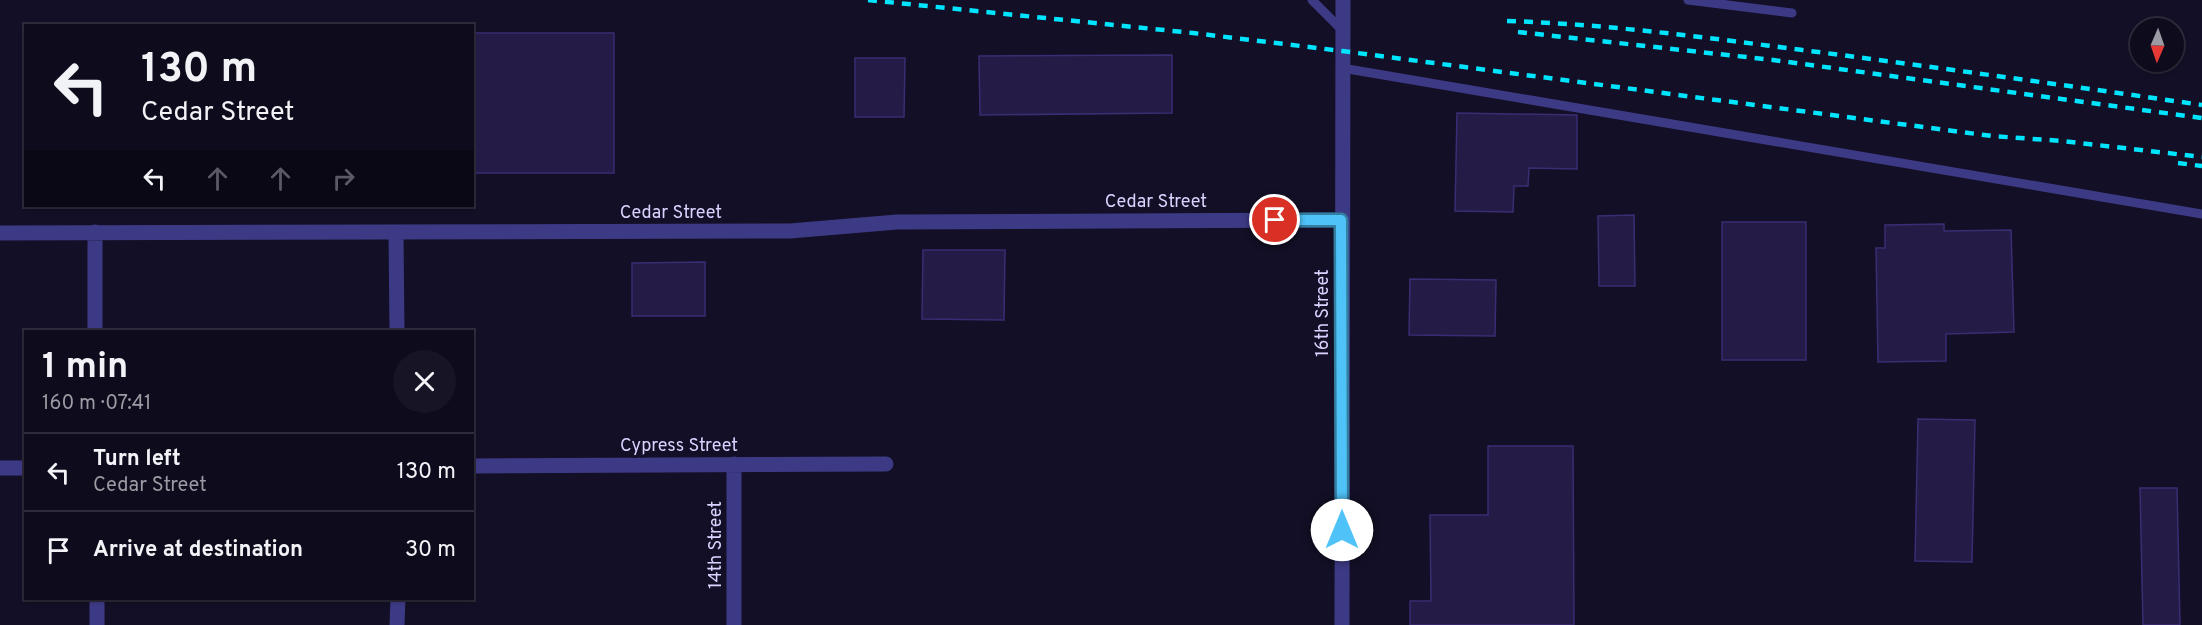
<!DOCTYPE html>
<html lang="en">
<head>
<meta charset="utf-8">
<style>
  :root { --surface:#0e0b1c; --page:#171425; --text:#f1f3f6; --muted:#9b9ba3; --line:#2e2b3b }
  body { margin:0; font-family:Overpass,sans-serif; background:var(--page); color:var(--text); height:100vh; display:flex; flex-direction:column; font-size:22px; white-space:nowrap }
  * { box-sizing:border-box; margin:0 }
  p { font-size:20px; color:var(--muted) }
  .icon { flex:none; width:33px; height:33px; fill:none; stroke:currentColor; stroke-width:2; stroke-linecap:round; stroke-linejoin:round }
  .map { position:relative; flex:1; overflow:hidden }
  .drawer { position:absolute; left:24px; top:330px; width:450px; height:270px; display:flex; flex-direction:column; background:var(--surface); border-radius:0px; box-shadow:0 2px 4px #0004,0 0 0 2px var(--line) }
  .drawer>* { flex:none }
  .top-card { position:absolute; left:24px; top:24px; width:450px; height:183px; border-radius:0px; box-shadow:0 2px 4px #0004,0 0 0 2px var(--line); background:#0e0b1c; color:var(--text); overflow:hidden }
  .needle { width:39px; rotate:182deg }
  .controls { position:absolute; left:2130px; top:18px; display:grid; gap:12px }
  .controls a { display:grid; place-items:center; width:54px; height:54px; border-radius:50%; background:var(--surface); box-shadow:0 2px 4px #0004,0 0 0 2px var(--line); font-size:30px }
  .pin { position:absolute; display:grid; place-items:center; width:51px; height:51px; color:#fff; margin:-26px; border:3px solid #fff; border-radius:50%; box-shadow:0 2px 6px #0007 }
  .me { position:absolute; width:66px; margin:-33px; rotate:0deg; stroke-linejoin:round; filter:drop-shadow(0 0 4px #0008) }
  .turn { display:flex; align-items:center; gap:21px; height:126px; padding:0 18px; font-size:27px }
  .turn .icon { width:78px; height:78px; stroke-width:2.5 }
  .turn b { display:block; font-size:42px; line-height:51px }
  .lanes { display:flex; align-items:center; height:57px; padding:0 18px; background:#0003; justify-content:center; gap:30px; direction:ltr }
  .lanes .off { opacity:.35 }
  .round { display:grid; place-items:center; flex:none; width:63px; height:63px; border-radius:32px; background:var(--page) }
  .overview { display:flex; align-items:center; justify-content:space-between; height:102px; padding:0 18px }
  h1 { font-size:36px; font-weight:700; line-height:45px }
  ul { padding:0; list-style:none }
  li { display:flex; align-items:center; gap:18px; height:78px; padding:0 18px; border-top:2px solid var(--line) }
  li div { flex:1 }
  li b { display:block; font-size:22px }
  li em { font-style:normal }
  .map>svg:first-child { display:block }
</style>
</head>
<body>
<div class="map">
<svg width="2202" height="625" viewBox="0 0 2202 625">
  <rect width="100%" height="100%" fill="#130f26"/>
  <path fill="#241b47" stroke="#3b2d73" stroke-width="1.5" d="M472,33h142v140h-142z
    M1172,55v58l-192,2 -1,-59z
    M855,58h50l-1,59h-49z
    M1457,113l120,2v54l-48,-1 -1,18h-14l-1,26 -58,-1z
    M1634,215l1,71h-36l-1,-70z
    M1722,222h84v138h-84z
    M1944,224v7l67,-1 3,102 -68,2v27l-68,1 -2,-114h9v-23z
    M923,250h82l-1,70 -82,-1z
    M705,262v54h-73v-53z
    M1410,279l86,1 -1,56 -86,-1z
    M1918,419l57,1 -3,142 -57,-1z
    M1488,446h85l1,179h-164v-24h21l-1,-86h58z
    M2140,488h37l3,137h-37z"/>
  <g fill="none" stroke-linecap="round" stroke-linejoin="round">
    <path stroke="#3d3a85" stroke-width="9" d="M1312,0l30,30
      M1688,0l104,13
      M1342,68l860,146"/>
    <path stroke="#3d3a85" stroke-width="15" d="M95,232v100
      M0,233l790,-2 107,-9 444,-2
      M396,233l1,99
      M734,464v161
      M472,466l414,-2
      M0,468h26
      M97,598v27
      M397,625l1,-27"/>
    <path stroke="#3d3a85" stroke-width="15" d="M1342,625l1,-625"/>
    <path stroke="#00e5ff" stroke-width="4.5" stroke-dasharray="9 8" stroke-linecap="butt" d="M868,0l325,33 149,18 650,85 70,5 140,16
      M1507,21c101,3 202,17 303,30 131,17 261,35 392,54
      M1518,32l255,28 429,58
      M2178,163l24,3"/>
  </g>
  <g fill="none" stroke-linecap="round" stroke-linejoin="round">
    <defs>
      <path id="route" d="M1275,220h66l1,310"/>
    </defs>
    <use href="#route" stroke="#337fa1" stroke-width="15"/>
    <use href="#route" stroke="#4fc3f7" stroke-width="10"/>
  </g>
  <g text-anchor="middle" stroke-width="6" stroke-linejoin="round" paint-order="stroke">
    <g font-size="18" fill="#d9d4ff" stroke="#130f26">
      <text x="1156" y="207">Cedar Street</text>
      <text x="671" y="218">Cedar Street</text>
      <text transform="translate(1322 313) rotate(-90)" y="6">16th Street</text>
      <text x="679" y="451">Cypress Street</text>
      <text transform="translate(715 545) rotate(-90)" y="6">14th Street</text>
    </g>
  </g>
</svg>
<div class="controls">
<a><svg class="needle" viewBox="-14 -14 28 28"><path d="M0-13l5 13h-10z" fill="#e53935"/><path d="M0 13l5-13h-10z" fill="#9b9ba3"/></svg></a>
</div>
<div class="pin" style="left:1275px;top:220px;background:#d93025"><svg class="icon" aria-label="arrive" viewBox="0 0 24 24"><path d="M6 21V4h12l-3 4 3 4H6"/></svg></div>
<svg class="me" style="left:1342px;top:530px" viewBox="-20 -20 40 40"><circle r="19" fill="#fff"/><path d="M0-13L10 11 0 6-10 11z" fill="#4fc3f7"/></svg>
<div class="top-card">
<div class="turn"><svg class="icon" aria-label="left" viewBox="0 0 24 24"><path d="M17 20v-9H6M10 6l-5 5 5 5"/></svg><div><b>130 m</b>Cedar Street</div></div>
<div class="lanes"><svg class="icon" aria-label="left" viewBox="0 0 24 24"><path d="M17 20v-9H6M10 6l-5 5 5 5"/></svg><svg class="icon off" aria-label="ahead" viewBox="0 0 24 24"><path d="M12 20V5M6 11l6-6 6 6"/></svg><svg class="icon off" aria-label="ahead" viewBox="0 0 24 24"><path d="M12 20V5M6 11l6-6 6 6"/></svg><svg class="icon off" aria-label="right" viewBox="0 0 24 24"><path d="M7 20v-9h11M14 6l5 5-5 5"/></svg></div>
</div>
<section class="drawer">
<div class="overview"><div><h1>1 min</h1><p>160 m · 07:41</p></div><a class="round"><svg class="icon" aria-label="close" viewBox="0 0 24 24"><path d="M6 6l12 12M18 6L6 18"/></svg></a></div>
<ul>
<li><svg class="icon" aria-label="left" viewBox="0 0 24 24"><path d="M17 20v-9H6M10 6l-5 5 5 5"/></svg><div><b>Turn left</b><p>Cedar Street</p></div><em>130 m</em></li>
<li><svg class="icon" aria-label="arrive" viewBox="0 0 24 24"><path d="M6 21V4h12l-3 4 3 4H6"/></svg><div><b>Arrive at destination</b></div><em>30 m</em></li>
</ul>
</section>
</div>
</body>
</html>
